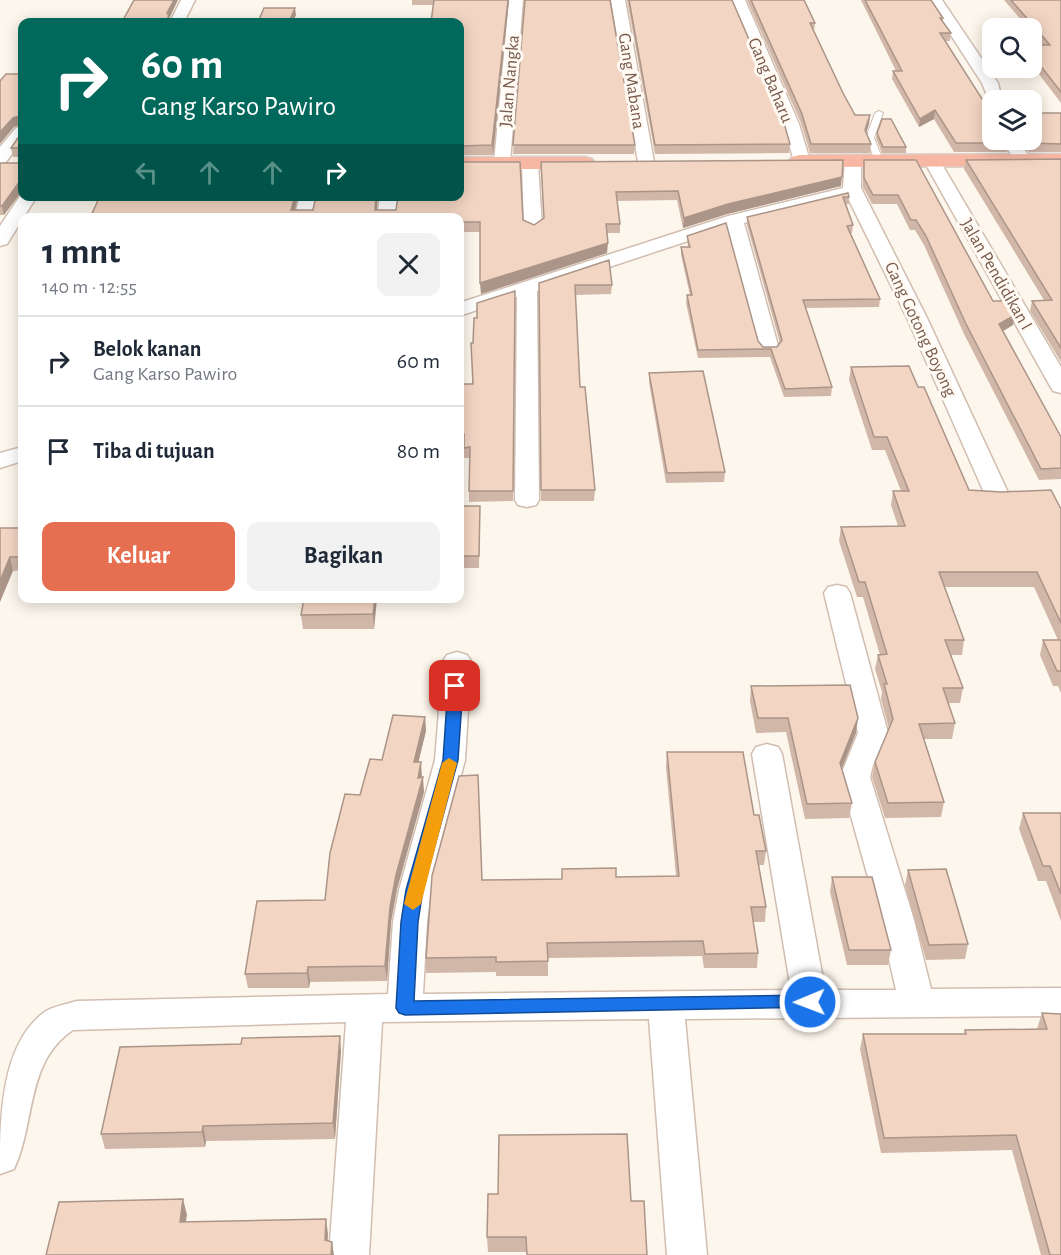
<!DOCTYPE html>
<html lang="id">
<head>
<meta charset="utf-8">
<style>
  :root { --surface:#fff; --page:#f2f2f3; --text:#1f2937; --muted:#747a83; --line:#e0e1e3; --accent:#e76f51 }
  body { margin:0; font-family:"Alegreya Sans",sans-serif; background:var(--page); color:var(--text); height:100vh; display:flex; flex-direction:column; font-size:22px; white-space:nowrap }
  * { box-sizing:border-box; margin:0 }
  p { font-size:20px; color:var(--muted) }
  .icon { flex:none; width:33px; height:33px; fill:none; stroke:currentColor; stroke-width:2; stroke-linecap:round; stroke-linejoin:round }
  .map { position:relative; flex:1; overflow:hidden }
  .panel { position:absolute; left:18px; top:213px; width:446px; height:390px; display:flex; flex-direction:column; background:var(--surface); border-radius:12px; box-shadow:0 3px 15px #0003 }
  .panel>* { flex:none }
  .hud { position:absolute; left:18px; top:18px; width:446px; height:183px; border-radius:12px; box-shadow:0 3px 15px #0003; background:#00695c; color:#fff; overflow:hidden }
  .fabs { position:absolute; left:982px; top:18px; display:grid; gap:12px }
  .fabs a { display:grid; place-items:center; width:60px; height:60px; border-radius:12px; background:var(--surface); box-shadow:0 3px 15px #0003; font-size:30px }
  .pin { position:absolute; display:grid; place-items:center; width:51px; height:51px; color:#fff; margin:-26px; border-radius:12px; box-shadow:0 3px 9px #0006 }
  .me { position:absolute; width:66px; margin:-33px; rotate:269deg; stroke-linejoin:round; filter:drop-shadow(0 0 4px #0008) }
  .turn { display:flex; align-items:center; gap:21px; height:126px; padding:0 24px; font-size:27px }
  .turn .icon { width:78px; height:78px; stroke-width:2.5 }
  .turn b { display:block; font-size:42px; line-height:51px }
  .lanes { display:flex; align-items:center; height:57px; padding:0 24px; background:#0003; justify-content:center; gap:30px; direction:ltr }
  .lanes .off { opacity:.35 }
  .round { display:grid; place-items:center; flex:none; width:63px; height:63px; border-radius:12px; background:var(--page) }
  .summary { display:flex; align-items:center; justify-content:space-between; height:102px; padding:0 24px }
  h1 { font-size:36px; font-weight:700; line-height:45px }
  .action { display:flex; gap:12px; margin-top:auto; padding:12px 24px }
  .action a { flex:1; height:69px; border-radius:12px; background:var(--accent); color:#fff; font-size:24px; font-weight:700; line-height:69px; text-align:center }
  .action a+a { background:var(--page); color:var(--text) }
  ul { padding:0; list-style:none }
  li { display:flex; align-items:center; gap:18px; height:90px; padding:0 24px; border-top:2px solid var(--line) }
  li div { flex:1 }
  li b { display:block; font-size:22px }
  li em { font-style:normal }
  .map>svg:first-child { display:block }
</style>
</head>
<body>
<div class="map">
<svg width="1061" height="1255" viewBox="0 0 1061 1255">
  <rect width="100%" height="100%" fill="#fdf6ec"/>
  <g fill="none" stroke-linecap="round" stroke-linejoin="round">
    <defs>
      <path id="lane" d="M879,111l4,2 -9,25 9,22 -4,3 -4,-3 -9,-22 9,-25z"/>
      <path id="street" d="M181,0h14l-11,22h-14z
        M509,0h14l-13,163 -8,5 -8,-5z
        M611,0h14l29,162 -8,5 -8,-5z
        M731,0h14l54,124 11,37 -2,4h-12l-2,-4 -11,-37z
        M928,0h14l56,83 4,17 -12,3 -8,-20z
        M22,126v15l-16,21 -6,1v-16l16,-19z
        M1001,140h16l15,20 -2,4h-12z
        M853,156l8,5v27l66,130 83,179 -3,5 -9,2 -9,-2 -3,-5 -79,-179 -59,-120 -104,25 35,126 -3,4h-14l-3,-4 -32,-121 -190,63 2,209 -3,5 -9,2 -9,-2 -3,-5 2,-203 -58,19v-13l269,-87 115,-28 2,-27z
        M932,156l8,5 121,206v26l-8,-2 -3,-5 -126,-225z
        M530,158l8,5 4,65 -9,5 -9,-5 -2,-65z
        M22,193v3h15l-30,48 -7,2v-20z
        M300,196h18l-6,22h-18z
        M380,196h18l-3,22h-18z
        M22,447v14l-22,7v-15z
        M837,585l9,2 4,6 38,140 -15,32 -3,12 44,143 17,69 130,-1v28l-376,3 22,236h-40l-18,-236 -267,3 -13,233h-40l17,-233 -273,8c-48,32 -37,93 -59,139l-14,5c0,-54 0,-131 46,-163 9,-5 21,-7 31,-10l311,-7 5,-72 6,-32 36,-130 8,-99 4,-6 10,-3 10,3 4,6 -6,99 -34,130 -4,32 -4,72 368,-4 -39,-236 4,-7 11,-3 11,3 4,7 43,236h71l-16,-70 -40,-143 18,-44 -34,-140 4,-6z"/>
      <path id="highway" d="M1061,154v12l-262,1 -7,-2 -3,-4 3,-4 7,-2z
        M459,157h126l7,2 3,4 -3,4 -7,2h-126z"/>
    </defs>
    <use href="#lane" stroke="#d1beb0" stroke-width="2"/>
    <use href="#street" stroke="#d1beb0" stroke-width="3"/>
    <use href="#highway" stroke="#dad1cd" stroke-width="3"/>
    <use href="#lane" fill="#fff" fill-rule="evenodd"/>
    <use href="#street" fill="#fff" fill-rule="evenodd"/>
    <use href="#highway" fill="#f7b7a3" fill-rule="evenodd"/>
  </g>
  <path fill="#d1b7a8" d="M412,0h97l-16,155h-34v-133l-26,-17h-21z
    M524,0h86l25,145 -1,9h-121z
    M627,0h105l58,144 -1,9 -134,1z
    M747,0h57l11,23 -1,8 29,62 12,22 14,9 -3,8 5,12 -1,9h-60l-9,-30z
    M861,0h70l12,18v3l8,12 -1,8h-5l63,102 -1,9h-53l-20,-33 -15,8 -27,-48 1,-8h3z
    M1004,0h57v103l-29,-38v-20h10l-10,-12v-5h-4z
    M1061,113v39h-32l-11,-12h14z
    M22,132v60v-1l-18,24h-4v-52h22v-6h-9l-2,-9z
    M877,133l29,14v6h-24l-6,-15z
    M1061,159v203l-31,-51 2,-10 12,-1 -80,-131 2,-9z
    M864,160h52l77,141 22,14 -2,10 -10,6 58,106v42l-22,1 -75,-146 -40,-89 -9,-15h-5l-13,-26h-25l-9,-17v-18z
    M541,162l300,24 -114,28 -44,14 -6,-28 -60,1 3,23v9h-13v20l-126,41 -1,-62h-21v-14l-361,-17h-62v-5h262l-3,14h82l146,10 11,5 10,-6z
    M848,193l1,4v7h-3l7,21 -1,8h-2l30,66 -1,8 -73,1 26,79 -1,9 -47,1 -14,-40 -72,1 -12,-55 1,-8h3l-9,-40v-8h7l-1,-11 71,105 5,6h14l3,-4 -33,-118v-8z
    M539,283l73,2 -1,9 -36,1 5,92 15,103 -1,11h-53z
    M515,291l-2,210 -44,1v-44h-5v-14h-5v-60h13l1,-41 4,-25z
    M851,367l67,20 51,103 92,19v184l-3,-7h-5l-13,-31 3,-15h15l-24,-53h-90l20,53 -2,15h-11l12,33 -3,15h-12l7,20 -3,16h-28l20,63 -3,15 -56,1 -13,-41 3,-15 14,-33 -8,-30 1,-7 -7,-23 3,-14h2l-17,-58h-6l-18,-56 2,-14 57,-1 -7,-21 2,-14h8l-16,-41h-13l-23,-70z
    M649,373l76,99 -1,10 -58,1 -17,-101z
    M459,506h21l-1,62h-20z
    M0,528h22v42l-9,1z
    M377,598l-3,31h-71l-2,-14z
    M751,686l105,47 -14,35 10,35 -3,15 -44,1 -19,-87 -30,1 -6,-32z
    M425,717l1,14 -8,31 6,30 -27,97 -6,33 -4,59 -77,1 -1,6h-61l-3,-14 80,-74 35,-105 22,-35z
    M667,752l87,63 12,36 -2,14h-5l7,42 -1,15h-12l5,31 -1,15h-53l-2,-12 -154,2v18h-52v-4l-70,1v-15l56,-78 80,-1v-10l54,8 60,-1 -10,-109z
    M1023,813h38v108l-15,-40h-8l-19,-52z
    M908,870l60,74 -3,15 -39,1 -21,-75z
    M832,877l59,73 -3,15h-41l-17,-73z
    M1042,1013l19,1v241h-20l-29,-105 -131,3 -21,-104 3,-15h101l1,-4 72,-1z
    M341,1051l-6,88 -129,2 -1,6 -100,2 -4,-15z
    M631,1201l-104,51h-39l-1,-15z"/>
  <path fill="#aa9588" d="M174,0h4l-9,19 1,3h-5l2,-9z
    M508,0h1l-16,155 -1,-10z
    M295,8l1,7 -3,7h-4z
    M935,110l-1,9 -15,8 1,-8z
    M22,115v9l-8,3 -14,17v-12l13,-14z
    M870,115l-1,9 -5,15 1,-9z
    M842,177l-1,9 -114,28 -44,14 1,-10 44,-14z
    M20,181l2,10 -18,24 -2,-9z
    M295,196h3l-5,22 -2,-8z
    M376,196h2l-2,22 -1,-8z
    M608,243l-1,10 -126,41 -1,-11z
    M1015,315l-2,10 -15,9 1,-10z
    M10,557l3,14 -13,31v-21z
    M375,598h2l-3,31 -1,-15z
    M425,717l1,14 -11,45 -1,-14z
    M858,718l-2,15 -18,45 2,-15z
    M421,762l1,15 -3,15 -1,-14z
    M423,777l1,15 -27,97 -6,33 -4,59 -2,-15 5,-59 6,-32z
    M308,967l2,15 -1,6 -2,-15z
    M340,1036l1,15 -6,88 -2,-16z
    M203,1126l3,15 -1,6 -3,-15z
    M183,1199l4,16 -4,22 -3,-15z
    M326,1219l2,15 -1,21 -2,-15z
    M332,1242l2,13h-3z"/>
  <path fill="#f3d5c3" stroke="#aa9588" stroke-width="1.5" d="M134,0h40l-7,13 2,3 -4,6h-43z
    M434,0h74l-16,145 -33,1v-124h-28z
    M525,0h85l25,145h-122z
    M629,0h103l50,116 8,28 -135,1z
    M751,0h53l11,23h-5l33,70 12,22h15l-5,15 6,14h-60l-9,-30z
    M865,0h66l12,18h-3l11,15h-11l51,80h2v27h13l2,3h-52l-21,-33 -15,9 -27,-48h9z
    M1011,0h50v92l-29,-37v-10h18z
    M264,8h31l-6,14h-31z
    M6,74h16v57v-16l-9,3 -13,14v-51z
    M1032,113h29v31l-31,-1 -3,-3h5z
    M882,119h9l15,28h-23l-6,-14z
    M22,132v52l-2,-3 -18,25h-2v-43h22v-15h-11z
    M1061,159v189l-29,-47 20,-1 -86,-140z
    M843,160l-1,17 -114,27 -44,14 -6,-27 -62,1 4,32h-14l2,19 -128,40v-61h-21v-4h-369l10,-22h195l-4,14h22l3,-14h60l-1,14h21l2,-14h61v-34h61l3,58 11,5 10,-7 -3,-56z
    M864,160h52l77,141h14l8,14 -16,9 62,113v31l-20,1 -75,-145 -40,-88 -10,-16h-5l-13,-25h-25l-9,-17z
    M848,193l1,4h-6l10,28 -6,1 33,73 -77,1 29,87 -47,2 -14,-40 -73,1 -11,-55h5l-11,-48h9l-3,-11 39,-13 32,118 5,6h14l5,-7 -35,-123z
    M609,260l3,25h-37l5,102h5l10,103h-54l-2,-207z
    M515,291l-2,200h-44l1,-44 -6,1v-14h-5v-50h14l-2,-41h2l1,-25h3v-15z
    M909,366l9,21h6l45,103 32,2 50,-2 10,19v114l-24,-51h-98l25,68h-19l18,48h-20l12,35 -36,1 25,78 -56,1 -13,-41 18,-43 -9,-35h3l-9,-29 9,-1 -22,-72h-6l-18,-55 64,-1 -12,-35h16l-22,-54h-13l-23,-70z
    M703,371l22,101 -58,1 -18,-100z
    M459,506h21l-1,50h-20z
    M0,528h22v29h-12l-10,24z
    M304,598h71l-2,16 -72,1z
    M1043,640h18v31h-4z
    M850,685l8,33 -18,45 12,40 -45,1 -19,-86h-30l-7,-32z
    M393,715l32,2 -11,45h7l-3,16 5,-1 -27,98 -6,32 -5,59 -77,1 -1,6 -62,1 12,-73 68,-1 5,-47 15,-59 15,1 10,-36 12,1z
    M667,752h76l11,63h5l7,36h-10l10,56h-15l7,46 -53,1 -2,-13 -156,2 1,18 -52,1v-5l-70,1 6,-82 27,-100 19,-1 4,105 80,-1v-10l54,-1v9l63,-1z
    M1023,813h38v81l-11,-28h-7z
    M946,869l22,75 -39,1 -21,-75z
    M832,877h40l19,73h-42z
    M1042,1013l19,1v241h-11l-34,-120 -132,3 -21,-104h103l-1,-4 82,-1z
    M340,1036l-7,87 -130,3 -1,6 -101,2 19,-87 121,-3 1,-6z
    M627,1134l4,67h13l3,54h-120l-1,-18h-39l1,-43h10l1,-59z
    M183,1199l-3,23 146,-3 -1,21 7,2 -1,13h-285l13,-53z"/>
  <path fill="#1a73e8" stroke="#114b97" stroke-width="1.5" d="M455,682l8,4 -5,74 -35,130 -5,32 -4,79 396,-6 6,2 2,5 -2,5 -411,8 -6,-2 -3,-5 5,-86 5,-32 37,-130 5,-74z"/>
  <path fill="#f59e0b" d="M449,758l8,5 -36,141 -8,6 -9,-6 38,-141z"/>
  <g text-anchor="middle" stroke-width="6" stroke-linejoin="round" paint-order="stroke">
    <g font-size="18" fill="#7a5c4d" stroke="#fffaf3">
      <text transform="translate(771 80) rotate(67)" y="6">Gang Baharu</text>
      <text transform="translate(509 81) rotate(-85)" y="6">Jalan Nangka</text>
      <text transform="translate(632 81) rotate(81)" y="6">Gang Mabana</text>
      <text transform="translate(997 274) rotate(60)" y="6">Jalan Pendidikan I</text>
      <text transform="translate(921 329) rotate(65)" y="6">Gang Gotong Boyong</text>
    </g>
  </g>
</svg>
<div class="fabs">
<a><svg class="icon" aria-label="search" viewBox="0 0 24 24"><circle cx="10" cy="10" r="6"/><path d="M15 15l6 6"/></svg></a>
<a><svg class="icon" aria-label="layers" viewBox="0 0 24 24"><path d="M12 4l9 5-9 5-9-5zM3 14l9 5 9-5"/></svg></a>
</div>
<div class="pin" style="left:455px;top:686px;background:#d93025"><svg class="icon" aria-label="arrive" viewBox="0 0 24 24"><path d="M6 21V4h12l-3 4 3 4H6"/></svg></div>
<svg class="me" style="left:810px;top:1002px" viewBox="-20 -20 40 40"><circle r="17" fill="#1a73e8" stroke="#fff" stroke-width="3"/><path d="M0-11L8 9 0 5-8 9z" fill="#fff"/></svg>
<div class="hud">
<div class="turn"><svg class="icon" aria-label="right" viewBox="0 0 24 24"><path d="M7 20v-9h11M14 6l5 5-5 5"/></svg><div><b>60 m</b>Gang Karso Pawiro</div></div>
<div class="lanes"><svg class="icon off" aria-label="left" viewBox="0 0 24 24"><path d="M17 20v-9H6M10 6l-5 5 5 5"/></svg><svg class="icon off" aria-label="ahead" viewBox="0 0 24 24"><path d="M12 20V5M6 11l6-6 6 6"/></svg><svg class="icon off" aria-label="ahead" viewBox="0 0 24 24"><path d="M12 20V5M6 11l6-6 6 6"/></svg><svg class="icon" aria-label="right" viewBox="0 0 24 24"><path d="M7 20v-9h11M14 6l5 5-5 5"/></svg></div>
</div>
<section class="panel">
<div class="summary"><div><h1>1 mnt</h1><p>140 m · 12:55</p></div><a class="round"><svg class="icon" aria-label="close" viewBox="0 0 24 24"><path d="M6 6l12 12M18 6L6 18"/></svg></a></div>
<ul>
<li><svg class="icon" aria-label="right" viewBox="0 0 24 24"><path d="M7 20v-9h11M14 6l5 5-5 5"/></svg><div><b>Belok kanan</b><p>Gang Karso Pawiro</p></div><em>60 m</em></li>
<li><svg class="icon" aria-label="arrive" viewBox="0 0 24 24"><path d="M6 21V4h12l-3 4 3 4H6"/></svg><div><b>Tiba di tujuan</b></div><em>80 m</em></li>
</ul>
<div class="action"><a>Keluar</a><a>Bagikan</a></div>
</section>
</div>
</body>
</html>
